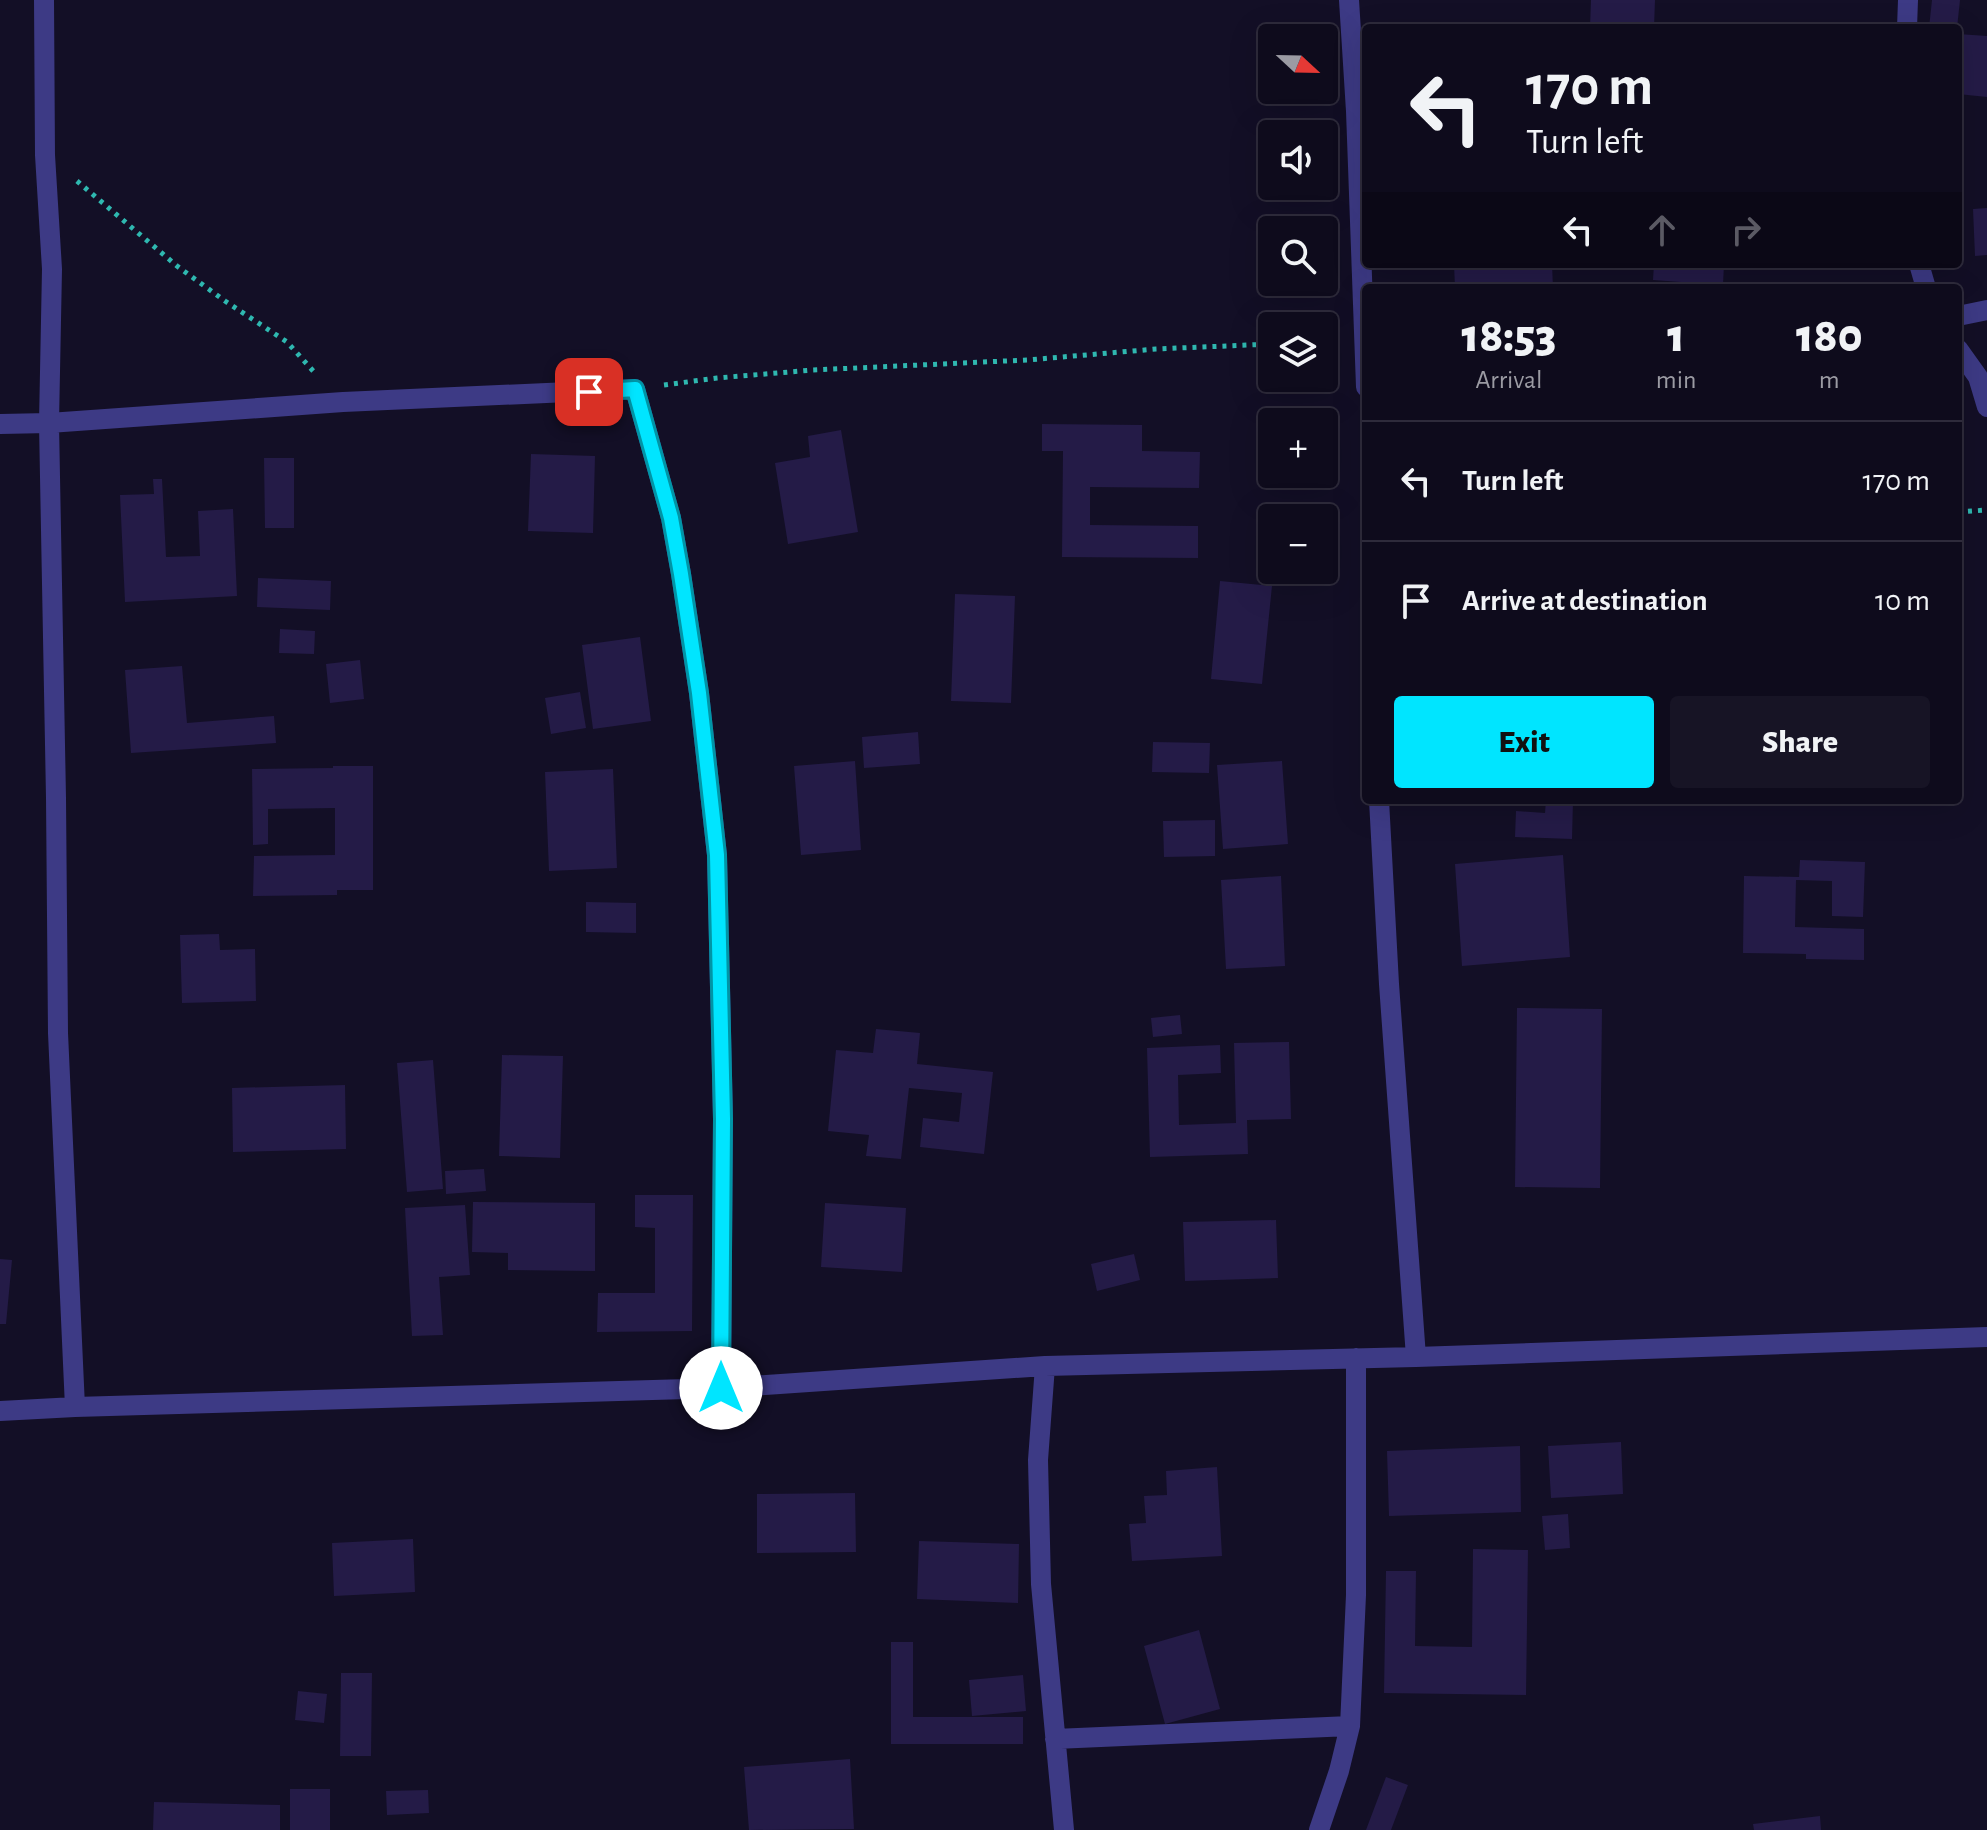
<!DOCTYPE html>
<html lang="en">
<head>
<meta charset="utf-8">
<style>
  :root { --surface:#0e0b1c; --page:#171425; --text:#f1f3f6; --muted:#9b9ba3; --line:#2e2b3b; --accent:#00e5ff }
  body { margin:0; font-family:"Alegreya Sans",sans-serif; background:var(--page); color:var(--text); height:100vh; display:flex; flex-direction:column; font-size:30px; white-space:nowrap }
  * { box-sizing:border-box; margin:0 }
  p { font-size:26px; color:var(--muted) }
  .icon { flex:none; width:44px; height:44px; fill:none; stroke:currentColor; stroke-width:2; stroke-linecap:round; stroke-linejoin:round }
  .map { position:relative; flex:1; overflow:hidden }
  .sheet { position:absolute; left:1362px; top:284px; width:600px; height:520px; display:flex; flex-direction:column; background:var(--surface); border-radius:8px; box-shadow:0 8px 32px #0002,0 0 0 2px var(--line) }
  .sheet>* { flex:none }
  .top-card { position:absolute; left:1362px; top:24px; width:600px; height:244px; border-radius:8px; box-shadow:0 8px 32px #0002,0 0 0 2px var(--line); background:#0e0b1c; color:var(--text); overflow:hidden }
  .needle { width:52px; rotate:112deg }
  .controls { position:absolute; left:1258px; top:24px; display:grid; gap:16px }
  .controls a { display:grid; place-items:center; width:80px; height:80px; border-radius:8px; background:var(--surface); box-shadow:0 8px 32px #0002,0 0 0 2px var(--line); font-size:40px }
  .pin { position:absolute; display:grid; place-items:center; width:68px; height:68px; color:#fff; margin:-34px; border-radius:16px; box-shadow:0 4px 12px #0006 }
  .me { position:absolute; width:88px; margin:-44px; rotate:0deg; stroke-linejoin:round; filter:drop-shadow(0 0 6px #0008) }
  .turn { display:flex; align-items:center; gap:28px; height:168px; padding:0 32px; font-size:36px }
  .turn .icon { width:104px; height:104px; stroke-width:2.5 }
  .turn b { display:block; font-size:56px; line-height:68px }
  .lanes { display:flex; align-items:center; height:76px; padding:0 32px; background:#0003; justify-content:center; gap:40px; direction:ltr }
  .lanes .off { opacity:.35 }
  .eta { display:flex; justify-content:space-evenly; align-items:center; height:136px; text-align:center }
  .eta b { font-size:48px; font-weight:800; line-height:56px }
  .primary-button { display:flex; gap:16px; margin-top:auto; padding:16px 32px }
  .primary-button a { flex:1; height:92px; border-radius:8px; background:var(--accent); color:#111; font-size:32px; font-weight:800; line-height:92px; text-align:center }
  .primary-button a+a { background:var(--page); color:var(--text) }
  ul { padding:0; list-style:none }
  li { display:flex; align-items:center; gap:24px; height:120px; padding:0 32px; border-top:2px solid var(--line) }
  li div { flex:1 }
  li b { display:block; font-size:30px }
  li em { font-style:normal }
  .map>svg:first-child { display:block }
</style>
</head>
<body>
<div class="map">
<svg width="1987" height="1830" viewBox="0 0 1987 1830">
  <rect width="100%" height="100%" fill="#130f26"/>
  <path fill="#241b47" d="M1591,0h64l-1,28h-64z
    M1932,0h28l-3,28h-28z
    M1958,34l29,2v61l-29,-3z
    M1987,208v47l-12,1 -2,-47z
    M1454,264h98l1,24h-98z
    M1654,264h70l-1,21 -70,-5z
    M1042,424l100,1v26l58,1 -1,36 -109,-1v38l108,1v32l-136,-1 1,-106h-21z
    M841,430l17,102 -70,12 -13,-81 35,-6 -2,-21z
    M531,454l64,2 -2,77 -65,-2z
    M264,458h30v70h-29z
    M153,479h9l4,78 34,-1 -2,-45 35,-2 4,87 -112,6 -5,-107 34,-1z
    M258,578l73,3 -1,29 -73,-3z
    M1220,581l52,5 -10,98 -51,-5z
    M955,594l60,2 -4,107 -60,-2z
    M280,629l35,2 -1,23 -35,-1z
    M640,637l11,84 -58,8 -11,-84z
    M360,660l4,39 -34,4 -4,-39z
    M182,666l5,57 87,-7 2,27 -145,10 -6,-83z
    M580,692l6,36 -35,6 -6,-36z
    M918,732l2,32 -56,4 -2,-31z
    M1153,742l57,1 -1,30 -57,-1z
    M855,761l6,89 -60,5 -7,-89z
    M1282,761l6,83 -65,5 -6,-84z
    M333,766h40v124h-36v5l-84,1 1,-40 81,-1v-47l-67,1v35l-15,1 -1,-76 81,-1z
    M613,769l4,99 -68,3 -4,-99z
    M1546,800h27l-1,39 -57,-2 1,-26 29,2z
    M1215,820v36l-51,1 -1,-36z
    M1563,855l7,102 -108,9 -7,-102z
    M1800,860l65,2 -2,55 -31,-1v-35l-36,-1 -1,47 69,2v31l-58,-1v-5l-63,-1 1,-77 55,1z
    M1281,876l4,90 -59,3 -5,-89z
    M586,902l50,1v30l-50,-1z
    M219,934l1,16 35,-1 1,52 -74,2 -2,-68z
    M1517,1008l85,1 -2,179 -85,-1z
    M1180,1015l2,19 -29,3 -2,-19z
    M876,1029l44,4 -3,31 76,8 -9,82 -64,-7 3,-29 36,4 3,-29 -53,-5 -8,71 -35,-3 3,-21 -41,-4 8,-81 37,3z
    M1289,1042l2,77 -44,1 1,34 -98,3 -3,-109 73,-3 1,28 -43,2 1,50 57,-2 -2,-80z
    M502,1055l61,1 -3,102 -61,-2z
    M433,1060l10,129 -36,3 -10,-129z
    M345,1085l1,64 -113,3 -1,-64z
    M484,1169l2,22 -40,3 -1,-23z
    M635,1195h58l-1,136 -95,1 1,-39h57v-65l-20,-1z
    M473,1202l122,1v68l-87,-1v-17l-36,-1z
    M825,1203l81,5 -4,64 -81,-5z
    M465,1205l5,70 -31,2 4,58 -31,1 -7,-128z
    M1276,1220l2,58 -93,3 -2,-59z
    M1134,1254l6,26 -43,11 -6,-27z
    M0,1259l12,1 -6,64h-6z
    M1621,1442l2,52 -72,4 -3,-52z
    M1520,1446l1,66 -132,4 -2,-65z
    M1217,1467l5,89 -90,5 -3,-37 17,-1 -2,-27 23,-1 -1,-24z
    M855,1493l1,59 -99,1v-59z
    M1568,1514l2,34 -25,2 -3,-34z
    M413,1539l2,53 -81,4 -2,-53z
    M919,1541l100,3 -1,59 -101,-4z
    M1473,1549l55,1 -2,145 -142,-2 2,-122h30l-1,75 57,1z
    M1199,1630l21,79 -55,15 -21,-78z
    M891,1642h22v75h110v27h-132z
    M341,1673h31l-1,83h-31z
    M1023,1675l3,36 -54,5 -3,-36z
    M298,1691l29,3 -3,29 -29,-3z
    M850,1759l4,70 -105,1 -5,-63z
    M1386,1777l22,8 -17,45h-25z
    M290,1789h40v41h-40z
    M428,1790l1,23 -42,2 -1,-24z
    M154,1802l126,3v25h-127z
    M1820,1816l1,14h-67l-1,-6z"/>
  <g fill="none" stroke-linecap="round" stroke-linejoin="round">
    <path stroke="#2fb8b0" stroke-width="5" stroke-dasharray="4 6" stroke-linecap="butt" d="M77,181l100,85 48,35 62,41 28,31
      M664,385l53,-7 96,-8 214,-10 129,-11 116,-5
      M1958,512l29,-2"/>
    <path stroke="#3d3a85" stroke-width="20" d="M44,0l1,155 7,114 -3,154 7,375 2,235 17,374
      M1349,0l7,111 10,276
      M1907,28l1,-28
      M1919,264l7,24
      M1958,316l29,-6
      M1958,349l20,28 9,30
      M0,424l49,-1 294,-21 292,-13 36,129 10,56 18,119 18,162 6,264 -2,269
      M1379,800l10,184 27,373
      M1045,1366l-7,94 3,124 23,246
      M0,1411l75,-4 646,-19 324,-22 371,-9 571,-20
      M1055,1739l295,-13
      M1319,1830l20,-59 11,-45 6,-131v-237"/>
  </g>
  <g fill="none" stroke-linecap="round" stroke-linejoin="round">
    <defs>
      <path id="route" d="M589,392l46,-3 36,129 10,56 18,119 18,162 6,264 -2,269"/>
    </defs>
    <use href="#route" stroke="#0095a6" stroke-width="20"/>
    <use href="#route" stroke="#00e5ff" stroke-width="14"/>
  </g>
</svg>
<div class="controls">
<a><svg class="needle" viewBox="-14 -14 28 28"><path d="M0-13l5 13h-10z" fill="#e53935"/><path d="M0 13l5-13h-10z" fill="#9b9ba3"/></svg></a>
<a><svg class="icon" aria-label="sound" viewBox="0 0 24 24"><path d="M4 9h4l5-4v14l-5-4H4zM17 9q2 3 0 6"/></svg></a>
<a><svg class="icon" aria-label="search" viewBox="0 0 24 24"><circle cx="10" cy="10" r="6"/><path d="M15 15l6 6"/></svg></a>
<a><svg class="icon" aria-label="layers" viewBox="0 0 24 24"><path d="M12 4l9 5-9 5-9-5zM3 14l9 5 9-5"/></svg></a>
<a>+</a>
<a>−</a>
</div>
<div class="pin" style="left:589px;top:392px;background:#d93025"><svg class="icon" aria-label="arrive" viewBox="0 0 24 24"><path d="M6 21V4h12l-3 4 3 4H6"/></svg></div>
<svg class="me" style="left:721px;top:1388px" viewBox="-20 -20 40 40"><circle r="19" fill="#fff"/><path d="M0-13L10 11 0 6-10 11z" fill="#00e5ff"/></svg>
<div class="top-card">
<div class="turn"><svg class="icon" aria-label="left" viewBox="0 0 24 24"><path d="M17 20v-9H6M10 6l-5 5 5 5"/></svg><div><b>170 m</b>Turn left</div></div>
<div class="lanes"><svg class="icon" aria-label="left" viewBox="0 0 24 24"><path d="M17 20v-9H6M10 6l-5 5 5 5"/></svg><svg class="icon off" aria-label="ahead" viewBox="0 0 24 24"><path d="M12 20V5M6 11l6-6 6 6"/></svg><svg class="icon off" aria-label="right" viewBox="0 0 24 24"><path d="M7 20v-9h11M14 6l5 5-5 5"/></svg></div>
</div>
<section class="sheet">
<div class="eta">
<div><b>18:53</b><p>Arrival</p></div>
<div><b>1</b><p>min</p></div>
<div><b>180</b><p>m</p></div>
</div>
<ul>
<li><svg class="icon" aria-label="left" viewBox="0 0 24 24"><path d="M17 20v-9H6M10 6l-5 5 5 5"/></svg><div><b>Turn left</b></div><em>170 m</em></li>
<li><svg class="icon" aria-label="arrive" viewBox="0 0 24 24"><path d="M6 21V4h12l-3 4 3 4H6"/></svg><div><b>Arrive at destination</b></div><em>10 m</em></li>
</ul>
<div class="primary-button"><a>Exit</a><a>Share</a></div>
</section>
</div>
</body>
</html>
